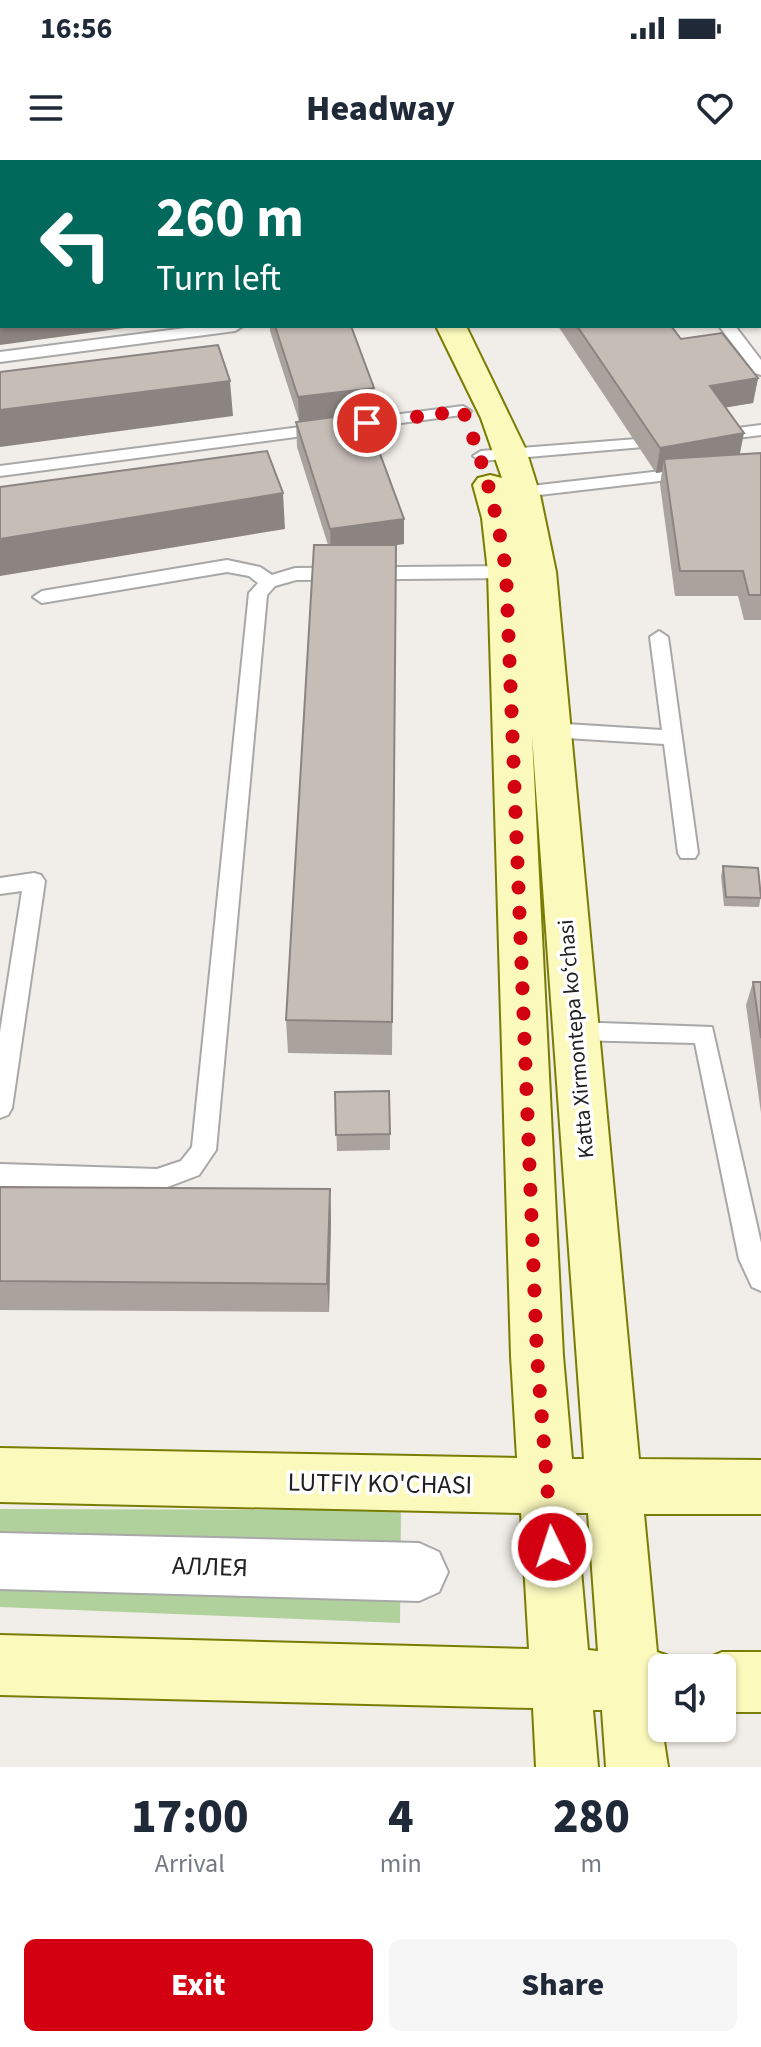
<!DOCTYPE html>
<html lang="en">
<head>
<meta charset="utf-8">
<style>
  :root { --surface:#fff; --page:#f6f6f7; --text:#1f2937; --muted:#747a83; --accent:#d20010 }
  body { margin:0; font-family:"Source Sans 3",sans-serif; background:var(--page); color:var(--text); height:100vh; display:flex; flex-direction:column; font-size:30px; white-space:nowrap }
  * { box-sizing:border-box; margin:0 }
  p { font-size:26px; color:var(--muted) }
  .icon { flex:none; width:44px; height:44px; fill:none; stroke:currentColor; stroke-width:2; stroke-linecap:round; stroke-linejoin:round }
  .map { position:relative; height:1607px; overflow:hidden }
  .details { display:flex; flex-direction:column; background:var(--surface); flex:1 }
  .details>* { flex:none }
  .banner { position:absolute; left:0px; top:0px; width:762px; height:168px; box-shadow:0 2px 6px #0004; background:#00695c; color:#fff; overflow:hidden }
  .buttons { position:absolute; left:648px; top:1494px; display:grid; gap:16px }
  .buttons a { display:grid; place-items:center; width:88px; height:88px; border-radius:12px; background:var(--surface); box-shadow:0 2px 6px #0004; font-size:40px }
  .pin { position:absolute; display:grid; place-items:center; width:68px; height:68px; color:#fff; margin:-34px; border:4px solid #fff; border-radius:50%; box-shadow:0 2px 8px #0007 }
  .me { position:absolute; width:88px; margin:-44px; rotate:356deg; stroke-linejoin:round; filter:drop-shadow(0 0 6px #0008) }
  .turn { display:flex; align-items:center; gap:28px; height:168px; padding:0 24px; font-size:36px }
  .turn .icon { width:104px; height:104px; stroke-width:2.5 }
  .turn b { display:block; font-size:56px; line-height:68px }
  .eta { display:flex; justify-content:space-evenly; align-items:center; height:136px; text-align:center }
  .eta b { font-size:48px; font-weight:800; line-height:56px }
  .cta { display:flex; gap:16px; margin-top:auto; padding:16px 24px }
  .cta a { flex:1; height:92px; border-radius:12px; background:var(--accent); color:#fff; font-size:32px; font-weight:800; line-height:92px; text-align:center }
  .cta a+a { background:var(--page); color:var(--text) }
  .status { display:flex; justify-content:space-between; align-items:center; height:56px; padding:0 40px; background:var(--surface); direction:ltr }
  .status svg { height:22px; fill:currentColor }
  header { display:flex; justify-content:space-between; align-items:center; height:104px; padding:0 24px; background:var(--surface); font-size:36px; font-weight:800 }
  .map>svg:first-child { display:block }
</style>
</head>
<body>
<div class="status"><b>16:56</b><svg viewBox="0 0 49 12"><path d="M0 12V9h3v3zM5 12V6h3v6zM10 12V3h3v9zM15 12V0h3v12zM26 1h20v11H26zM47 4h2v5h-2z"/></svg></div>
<header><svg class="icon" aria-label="menu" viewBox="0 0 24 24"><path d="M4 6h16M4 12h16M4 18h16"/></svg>Headway<svg class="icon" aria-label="heart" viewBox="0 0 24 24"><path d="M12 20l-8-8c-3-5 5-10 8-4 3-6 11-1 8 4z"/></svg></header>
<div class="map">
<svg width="761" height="1607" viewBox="0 0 761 1607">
  <rect width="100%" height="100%" fill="#f1ede8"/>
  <path fill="#b0d19c" d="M0,1349l401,1 -1,113 -400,-16z"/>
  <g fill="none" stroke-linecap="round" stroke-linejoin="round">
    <defs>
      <path id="lane" d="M159,0h14l1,2h-14z
        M201,166h42l-8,5 -235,31v-10z
        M719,166h16l26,34v15l-6,-2z
        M463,246l8,5 -2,3 -469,62v-10z
        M761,265v10l-39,5 -8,-5 8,-5z
        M637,279l8,5 -2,3 -162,14 -8,-5 8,-5z
        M688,308l6,1 2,4 -2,4 -172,20 -8,-5 8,-5z
        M227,400l33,7 12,8 23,-7 224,-2 9,6 -9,6 -223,2 -21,6 -8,9 -51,555 -17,25 -42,16 -157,-5v-22l157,5 24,-8 11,-14 57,-554 9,-10 -9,-7 -22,-4 -185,31 -9,-6 9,-6z
        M659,471l9,6 30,216 -3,5h-14l-3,-5 -14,-109 -114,-7 -10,-7 10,-7 112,7 -12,-93z
        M34,713l7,2 4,6 -33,227 -4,7 -8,3v-86l22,-141 -22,3v-16z
        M573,862l139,5 49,216v48l-9,-4 -13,-28 -44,-216 -122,-3 -8,-2 -3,-7 3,-7z"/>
      <path id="street" d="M0,1373l419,10 20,9 9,20 -9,20 -20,9 -419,-12z"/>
      <path id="secondary" d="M353,0h26l1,2h-26z
        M436,166h30l60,124 14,45 16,77 83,887 122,1v54h-117l13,138 26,9 3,7h-24v60l6,39h-62l-4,-57h-9l5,57h-62l-3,-59 -533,-13v-60l529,14 -8,-136 -521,-11v-54l517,10 -6,-102 -23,-784 -6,-54 -9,-33 5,-7 12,-3 12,3 -21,-60zM532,575l52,724h-12l-9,-103zM576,1353h12l10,138 -10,-1z
        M722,1492h39v60h-39v-44h-24l3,-7z"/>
    </defs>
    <use href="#lane" stroke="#a8a8a8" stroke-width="4"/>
    <use href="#street" stroke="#a8a8a8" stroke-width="4"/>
    <use href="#secondary" stroke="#797d03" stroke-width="4"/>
    <use href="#lane" fill="#fff" fill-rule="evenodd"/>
    <use href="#street" fill="#fff" fill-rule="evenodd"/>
    <use href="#secondary" fill="#fbf9bc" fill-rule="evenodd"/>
  </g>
  <path fill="#aaa39d" d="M562,0h106v2h-105z
    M674,0h87v139l-1,-137h-86z
    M270,166h81l24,86 -10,1 39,131 -13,1h5l-4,510 -104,-2 -2,-33 42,-475 -31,-98 -1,-25 3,-1 -29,-90z
    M558,166h113l10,13 77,39 -5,25 -28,4 15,48 21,-2v167h-17l-6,-24h-63l-15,-112 2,-12 -6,1z
    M723,706l38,29 -2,12 -35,-1 -3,-30z
    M753,822h8v131l-15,-108z
    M335,932l55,42v16l-53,1z
    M0,1027l330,2 1,31 -2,92 -329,-2z"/>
  <path fill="#8b8480" d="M580,0h88v2h-88z
    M2,55v35l-2,1v-35z
    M0,149h2v17h137l-139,19z
    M758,218l-5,25 -48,8 5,-25z
    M230,221l3,35 -233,31v-37z
    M374,228l1,24 -76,10 -1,-25z
    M744,273l-5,25 -75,1 -2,13 -6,1 4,-25z
    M283,333l2,36 -285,47v-37z
    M404,359v25l-73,10 -1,-25z
    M330,1029l1,31 -2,92 -2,-28z"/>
  <path fill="#c6bdb7" stroke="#8b8480" stroke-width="2" d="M234,0h26l1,2h-44z
    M684,0h77v108l-1,-106h-75z
    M0,27h2v28l-2,1z
    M2,115v34h-2v-33z
    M275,166h76l23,62 -76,9z
    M577,166h94l10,13 41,-6 36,45 -48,8 34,47 -84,15z
    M218,185l12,36 -230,29v-38z
    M365,253l39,106 -74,10 -34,-107z
    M267,291l16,42 -283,46v-52z
    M761,293v142h-12l-6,-24h-63l-16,-112z
    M314,385h82l-4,477 -106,-2z
    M723,706l35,2 3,30 -35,-1z
    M753,822h8v56z
    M389,931l1,43 -54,1 -1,-43z
    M0,1027l330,2 -3,95 -327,-3z"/>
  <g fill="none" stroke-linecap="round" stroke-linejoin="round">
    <path stroke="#d20010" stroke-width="14" stroke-dasharray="0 25.2" d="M367,263l96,-12c21,53 35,104 43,161l31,784 15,191"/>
  </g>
  <g text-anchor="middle" stroke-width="7" stroke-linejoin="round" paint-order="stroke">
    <g font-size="22" fill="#212121" stroke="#fff">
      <text transform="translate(575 879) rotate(-95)" y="8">Katta Xirmontepa koʻchasi</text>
    </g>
    <g font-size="26" fill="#212121" stroke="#fff">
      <text transform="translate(380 1323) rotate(1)" y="9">LUTFIY KO'CHASI</text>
      <text transform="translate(210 1406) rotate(2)" y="9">АЛЛЕЯ</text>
    </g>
  </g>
</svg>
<div class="buttons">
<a><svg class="icon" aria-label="sound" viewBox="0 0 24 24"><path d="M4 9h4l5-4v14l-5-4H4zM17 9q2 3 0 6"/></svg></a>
</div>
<div class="pin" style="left:367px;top:263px;background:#d93025"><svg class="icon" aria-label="arrive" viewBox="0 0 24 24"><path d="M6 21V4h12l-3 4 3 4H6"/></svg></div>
<svg class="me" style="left:552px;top:1387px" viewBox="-20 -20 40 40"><circle r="17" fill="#d20010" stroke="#fff" stroke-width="3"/><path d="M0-11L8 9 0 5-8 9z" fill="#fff"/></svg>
<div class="banner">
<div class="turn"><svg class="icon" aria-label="left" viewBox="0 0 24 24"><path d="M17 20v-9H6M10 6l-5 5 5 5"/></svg><div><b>260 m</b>Turn left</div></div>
</div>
</div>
<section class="details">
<div class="eta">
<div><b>17:00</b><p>Arrival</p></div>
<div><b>4</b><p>min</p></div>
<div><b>280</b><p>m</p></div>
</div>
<div class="cta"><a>Exit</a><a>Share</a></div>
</section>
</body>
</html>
